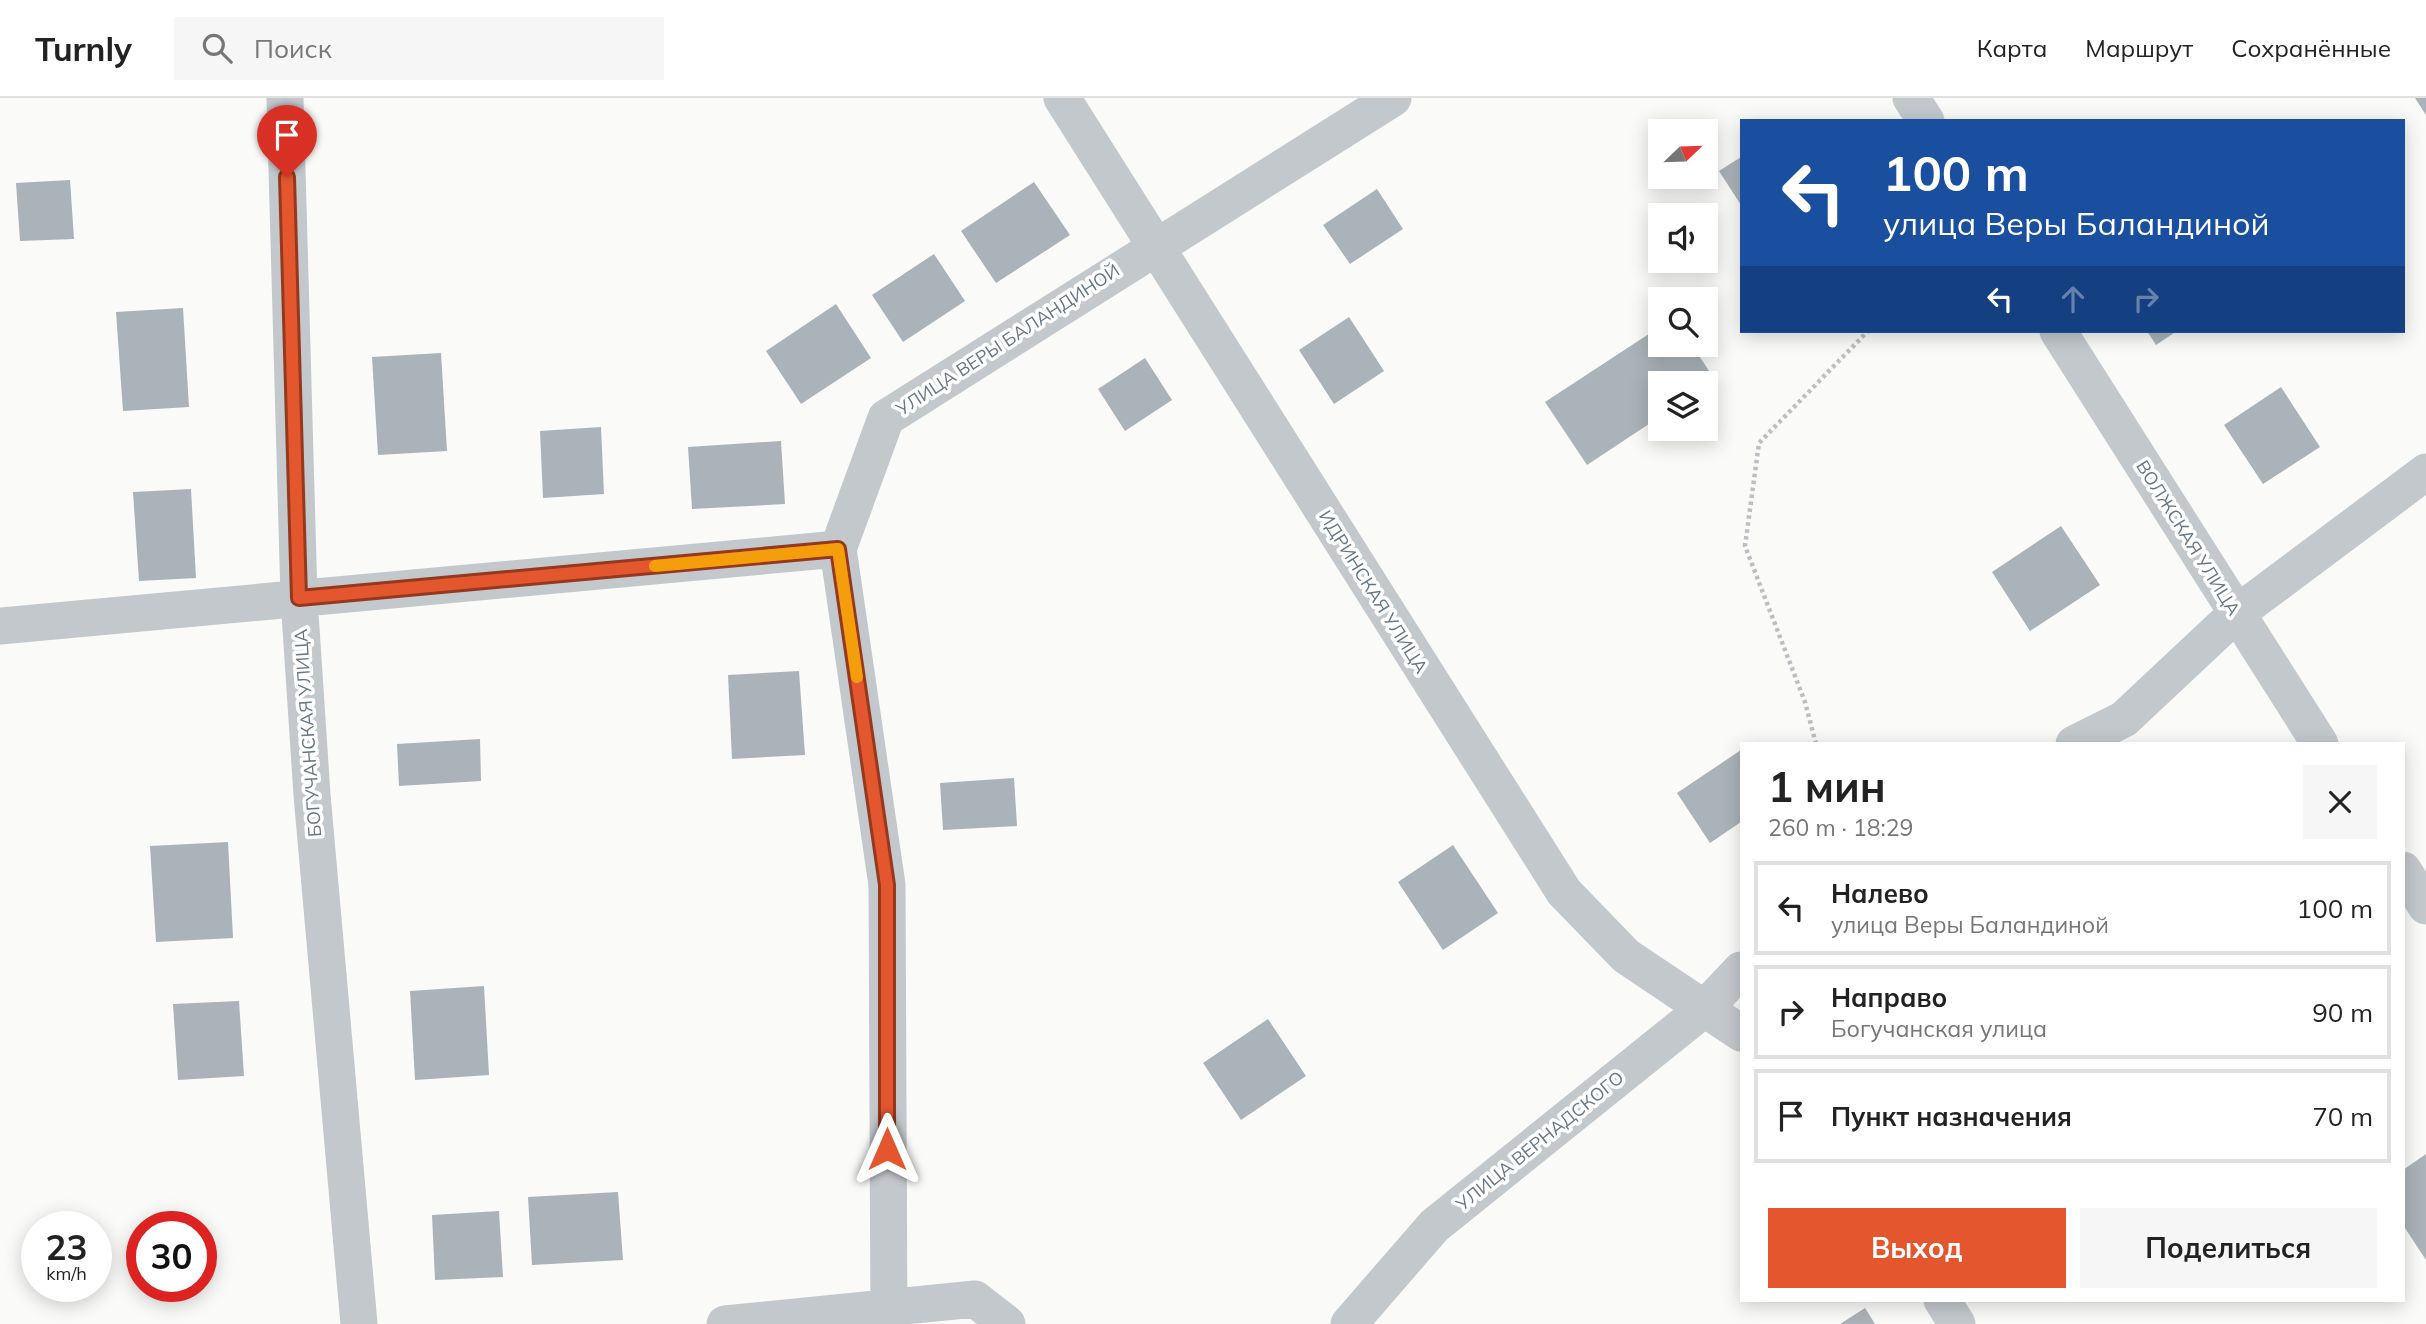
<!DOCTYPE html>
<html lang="ru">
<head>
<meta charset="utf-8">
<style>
  :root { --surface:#fff; --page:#f6f6f6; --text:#222; --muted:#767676; --line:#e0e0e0; --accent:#e4572e }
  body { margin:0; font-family:Mulish,sans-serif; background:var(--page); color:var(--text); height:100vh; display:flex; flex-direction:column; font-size:26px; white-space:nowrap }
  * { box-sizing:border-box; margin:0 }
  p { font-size:23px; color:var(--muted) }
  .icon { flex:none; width:38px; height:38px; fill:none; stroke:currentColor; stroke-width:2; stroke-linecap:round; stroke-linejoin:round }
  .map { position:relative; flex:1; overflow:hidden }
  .sheet { position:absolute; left:1740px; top:644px; width:665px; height:560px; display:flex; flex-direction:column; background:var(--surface); border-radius:0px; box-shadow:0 4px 18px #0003 }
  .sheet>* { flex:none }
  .guide { position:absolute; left:1740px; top:21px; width:665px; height:214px; border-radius:0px; box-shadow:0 4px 18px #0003; background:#1a4fa0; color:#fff; overflow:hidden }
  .needle { width:46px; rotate:67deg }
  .controls { position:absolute; left:1648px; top:21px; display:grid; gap:14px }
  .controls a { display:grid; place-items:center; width:70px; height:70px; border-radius:0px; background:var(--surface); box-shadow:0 4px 18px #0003; font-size:35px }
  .speed { position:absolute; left:21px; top:1113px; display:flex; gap:14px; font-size:35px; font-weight:700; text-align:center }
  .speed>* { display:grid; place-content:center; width:91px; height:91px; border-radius:50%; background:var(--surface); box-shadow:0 4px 18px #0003; line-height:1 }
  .speed small { font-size:18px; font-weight:400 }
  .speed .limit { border:10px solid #d22; background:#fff; color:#111 }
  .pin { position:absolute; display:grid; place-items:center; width:60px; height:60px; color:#fff; margin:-72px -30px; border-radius:50% 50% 50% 0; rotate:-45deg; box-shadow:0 0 7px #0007 }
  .pin .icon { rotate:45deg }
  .me { position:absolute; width:77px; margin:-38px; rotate:0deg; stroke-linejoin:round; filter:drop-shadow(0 0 5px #0008) }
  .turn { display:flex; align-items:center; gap:24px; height:147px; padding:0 28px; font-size:32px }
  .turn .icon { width:91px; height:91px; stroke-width:2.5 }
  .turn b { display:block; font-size:49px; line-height:60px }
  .lanes { display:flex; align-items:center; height:66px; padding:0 28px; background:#0003; justify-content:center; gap:35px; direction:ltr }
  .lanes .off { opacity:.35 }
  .round { display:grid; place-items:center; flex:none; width:74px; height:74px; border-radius:0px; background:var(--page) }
  .summary { display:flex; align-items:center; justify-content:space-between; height:119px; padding:0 28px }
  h1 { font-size:42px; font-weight:700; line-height:52px }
  .button { display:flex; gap:14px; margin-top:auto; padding:14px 28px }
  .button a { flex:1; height:80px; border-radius:0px; background:var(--accent); color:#fff; font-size:28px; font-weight:700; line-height:80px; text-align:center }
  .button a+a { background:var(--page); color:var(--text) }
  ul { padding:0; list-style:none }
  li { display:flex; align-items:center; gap:21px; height:94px; margin:0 14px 10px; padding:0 14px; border:4px solid var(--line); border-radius:0px }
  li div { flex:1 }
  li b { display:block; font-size:26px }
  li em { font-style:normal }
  header { display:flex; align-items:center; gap:42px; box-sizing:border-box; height:98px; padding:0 35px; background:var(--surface); border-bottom:2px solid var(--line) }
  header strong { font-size:33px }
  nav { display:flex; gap:38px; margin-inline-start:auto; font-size:24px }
  .search { width:490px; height:63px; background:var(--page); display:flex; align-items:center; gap:18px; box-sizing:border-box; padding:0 24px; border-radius:0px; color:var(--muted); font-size:26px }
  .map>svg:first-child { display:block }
</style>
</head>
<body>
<header>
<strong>Turnly</strong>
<div class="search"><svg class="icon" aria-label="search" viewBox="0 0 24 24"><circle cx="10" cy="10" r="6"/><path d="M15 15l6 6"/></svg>Поиск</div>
<nav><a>Карта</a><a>Маршрут</a><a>Сохранённые</a></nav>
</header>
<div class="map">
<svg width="2426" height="1226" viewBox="0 0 2426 1226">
  <rect width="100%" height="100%" fill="#fafaf8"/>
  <path fill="#aab3b9" d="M2415,0h11v17z
    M1741,59v48l-22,-34z
    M70,82l4,59 -54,2 -4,-58z
    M1034,84l36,53 -74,48 -35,-52z
    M1377,91l26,40 -53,35 -27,-39z
    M934,156l31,47 -62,41 -31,-47z
    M836,206l35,54 -70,46 -35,-53z
    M183,210l6,99 -66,4 -7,-99z
    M1349,219l35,54 -50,33 -35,-54z
    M1661,228v19h31l23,35 -9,6v-3h-45v33l-74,49 -42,-63z
    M2147,233h30l-21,14z
    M441,255l6,98 -69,4 -6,-98z
    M1145,260l27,42 -47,31 -27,-42z
    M2281,289l39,60 -57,37 -39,-59z
    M601,329l3,67 -61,4 -3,-67z
    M781,343l4,63 -93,5 -4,-62z
    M191,391l5,89 -57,3 -6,-89z
    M2061,428l39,59 -70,46 -38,-59z
    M799,573l6,84 -73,4 -4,-84z
    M480,641l1,42 -82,5 -2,-42z
    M1741,652v72l-31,21 -33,-50z
    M1014,680l3,48 -74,4 -3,-47z
    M228,744l5,96 -77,4 -6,-96z
    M1453,747l45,68 -55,37 -45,-68z
    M484,888l5,89 -74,5 -5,-89z
    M239,903l5,75 -66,4 -5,-76z
    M1268,921l38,57 -65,44 -38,-57z
    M2426,1056v106l-23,-35v-55z
    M618,1094l5,68 -91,5 -4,-68z
    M499,1113l4,66 -68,3 -3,-65z
    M1865,1210l10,16h-35z"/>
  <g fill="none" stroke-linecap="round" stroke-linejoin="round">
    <path stroke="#bbbfc2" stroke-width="4.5" stroke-dasharray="3.5 3.5" stroke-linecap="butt" d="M1816,646l-11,-42 -60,-156 14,-103 109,-112"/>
    <path stroke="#c3c8cc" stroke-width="37" d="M285,0l14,500 13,197 47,529
      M1062,0l502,794 62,64 115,77
      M1911,0l15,23
      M2058,233l262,413
      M838,451l49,336 2,439
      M0,528l838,-77 48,-131 507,-320
      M2074,646l50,-25 112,-105 190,-142
      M2403,772l23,36
      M1942,1202l15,24
      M725,1226l250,-25 32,25
      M1349,1226l85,-98 271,-218 36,-38"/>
  </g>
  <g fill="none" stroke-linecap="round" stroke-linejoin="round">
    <defs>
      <path id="route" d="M287,79l12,421 539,-49 49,336v264"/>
    </defs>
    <use href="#route" stroke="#94391e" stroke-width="18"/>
    <use href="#route" stroke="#e4572e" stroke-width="12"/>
    <path stroke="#f59e0b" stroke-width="12" d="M655,468l183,-17 19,128"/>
  </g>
  <g text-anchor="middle" stroke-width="7" stroke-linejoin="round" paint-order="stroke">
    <g font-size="18" fill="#657683" stroke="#fff">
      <text transform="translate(1008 242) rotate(-33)" y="6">УЛИЦА ВЕРЫ БАЛАНДИНОЙ</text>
      <text transform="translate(2188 440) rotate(58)" y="6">ВОЛЖСКАЯ УЛИЦА</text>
      <text transform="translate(1373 494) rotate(58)" y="6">ИДРИНСКАЯ УЛИЦА</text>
      <text transform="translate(308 635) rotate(-94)" y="6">БОГУЧАНСКАЯ УЛИЦА</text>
      <text transform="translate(1540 1043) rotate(-39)" y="6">УЛИЦА ВЕРНАДСКОГО</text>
    </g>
  </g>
</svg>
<div class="controls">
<a><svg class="needle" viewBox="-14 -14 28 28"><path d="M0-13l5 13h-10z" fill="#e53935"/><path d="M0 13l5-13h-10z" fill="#767676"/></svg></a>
<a><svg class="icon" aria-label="sound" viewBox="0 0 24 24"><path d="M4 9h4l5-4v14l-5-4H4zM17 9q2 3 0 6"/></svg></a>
<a><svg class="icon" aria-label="search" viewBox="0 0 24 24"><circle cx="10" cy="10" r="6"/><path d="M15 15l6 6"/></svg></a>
<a><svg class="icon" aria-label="layers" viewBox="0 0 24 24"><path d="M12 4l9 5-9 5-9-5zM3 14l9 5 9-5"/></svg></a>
</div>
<div class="speed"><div>23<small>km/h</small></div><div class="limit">30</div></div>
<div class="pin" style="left:287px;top:79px;background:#d93025"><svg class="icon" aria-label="arrive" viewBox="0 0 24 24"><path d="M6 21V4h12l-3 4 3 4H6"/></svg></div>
<svg class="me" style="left:887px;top:1051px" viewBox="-20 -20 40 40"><path d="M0-17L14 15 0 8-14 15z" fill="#e4572e" stroke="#fff" stroke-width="4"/></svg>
<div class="guide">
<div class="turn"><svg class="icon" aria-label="left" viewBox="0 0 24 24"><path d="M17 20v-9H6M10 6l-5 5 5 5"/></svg><div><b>100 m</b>улица Веры Баландиной</div></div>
<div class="lanes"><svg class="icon" aria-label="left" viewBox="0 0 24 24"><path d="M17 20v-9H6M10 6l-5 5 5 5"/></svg><svg class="icon off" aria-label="ahead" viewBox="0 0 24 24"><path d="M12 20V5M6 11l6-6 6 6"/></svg><svg class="icon off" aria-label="right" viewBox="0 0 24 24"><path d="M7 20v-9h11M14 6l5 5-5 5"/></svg></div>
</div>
<section class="sheet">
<div class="summary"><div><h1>1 мин</h1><p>260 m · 18:29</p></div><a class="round"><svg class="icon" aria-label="close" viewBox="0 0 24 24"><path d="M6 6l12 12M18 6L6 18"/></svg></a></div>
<ul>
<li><svg class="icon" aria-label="left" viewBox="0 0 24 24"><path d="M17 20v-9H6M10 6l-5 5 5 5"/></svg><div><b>Налево</b><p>улица Веры Баландиной</p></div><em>100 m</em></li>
<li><svg class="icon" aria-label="right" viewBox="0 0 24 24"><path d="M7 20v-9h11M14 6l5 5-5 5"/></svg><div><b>Направо</b><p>Богучанская улица</p></div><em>90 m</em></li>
<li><svg class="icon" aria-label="arrive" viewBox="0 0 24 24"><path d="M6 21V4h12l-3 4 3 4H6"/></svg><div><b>Пункт назначения</b></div><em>70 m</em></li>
</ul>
<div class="button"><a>Выход</a><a>Поделиться</a></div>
</section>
</div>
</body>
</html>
